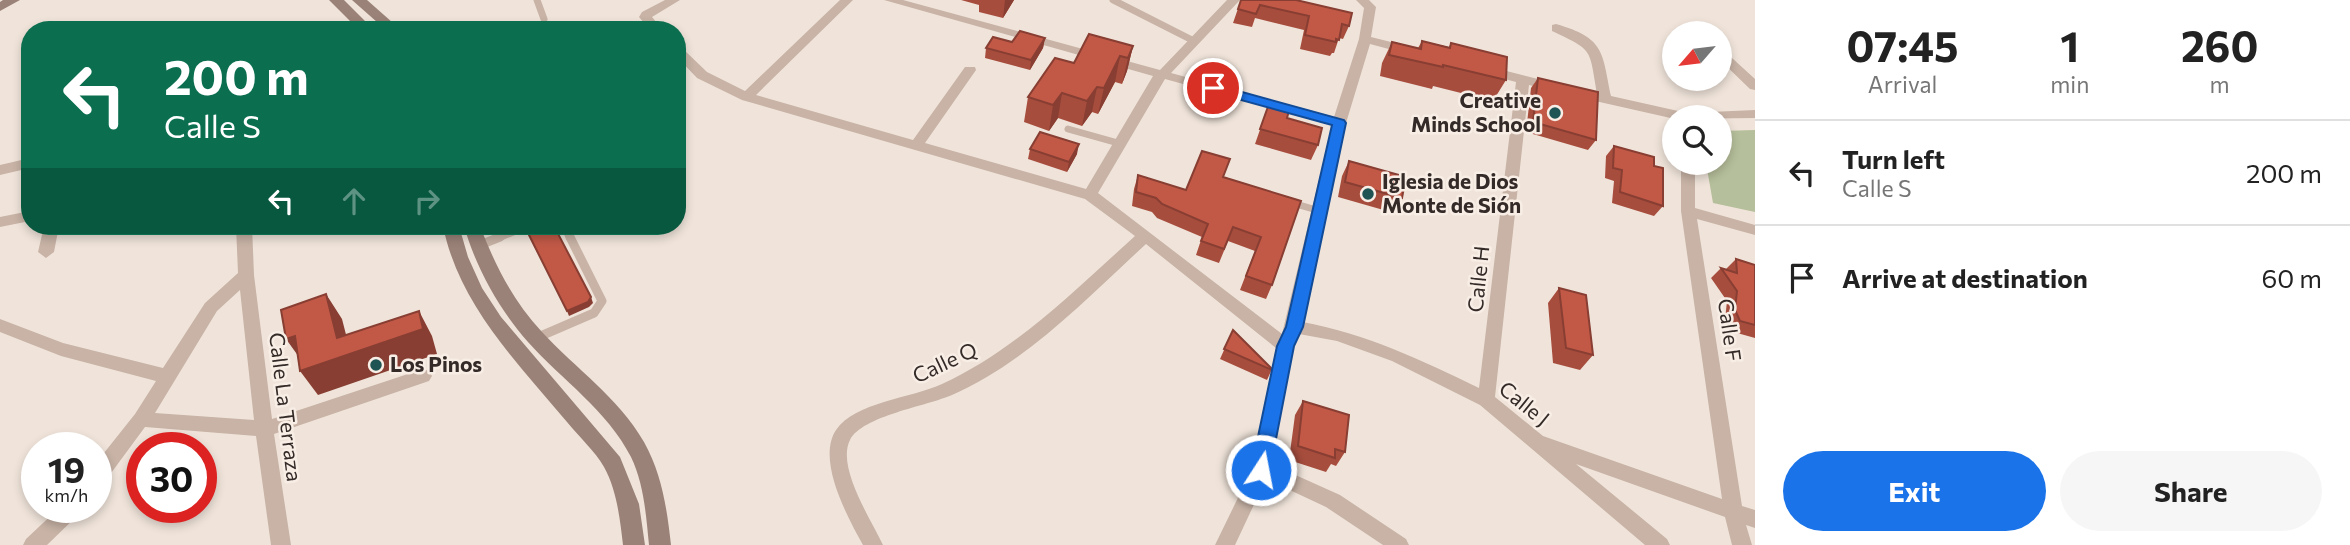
<!DOCTYPE html>
<html lang="en">
<head>
<meta charset="utf-8">
<style>
  :root { --surface:#fff; --page:#f6f6f6; --text:#222; --muted:#767676; --line:#e0e0e0; --accent:#1a73e8 }
  body { margin:0; font-family:Commissioner,sans-serif; background:var(--page); color:var(--text); height:100vh; display:flex; flex-direction:column; font-size:26px; white-space:nowrap }
  * { box-sizing:border-box; margin:0 }
  p { font-size:23px; color:var(--muted) }
  .icon { flex:none; width:38px; height:38px; fill:none; stroke:currentColor; stroke-width:2; stroke-linecap:round; stroke-linejoin:round }
  .map { position:relative; flex:1; overflow:hidden }
  .drawer { display:flex; flex-direction:column; background:var(--surface); width:595px }
  .drawer>* { flex:none }
  .banner { position:absolute; left:21px; top:21px; width:665px; height:214px; border-radius:28px; box-shadow:0 4px 10px #0003; background:#0b6e4f; color:#fff; overflow:hidden }
  .needle { width:46px; rotate:242deg }
  .fabs { position:absolute; left:1662px; top:21px; display:grid; gap:14px }
  .fabs a { display:grid; place-items:center; width:70px; height:70px; border-radius:50%; background:var(--surface); box-shadow:0 4px 10px #0003; font-size:35px }
  .speed { position:absolute; left:21px; top:432px; display:flex; gap:14px; font-size:35px; font-weight:700; text-align:center }
  .speed>* { display:grid; place-content:center; width:91px; height:91px; border-radius:50%; background:var(--surface); box-shadow:0 4px 10px #0003; line-height:1 }
  .speed small { font-size:18px; font-weight:400 }
  .speed .limit { border:10px solid #d22; background:#fff; color:#111 }
  .pin { position:absolute; display:grid; place-items:center; width:60px; height:60px; color:#fff; margin:-30px; border:4px solid #fff; border-radius:50%; box-shadow:0 2px 7px #0007 }
  .me { position:absolute; width:77px; margin:-38px; rotate:11deg; stroke-linejoin:round; filter:drop-shadow(0 0 5px #0008) }
  .turn { display:flex; align-items:center; gap:24px; height:147px; padding:0 28px; font-size:32px }
  .turn .icon { width:91px; height:91px; stroke-width:2.5 }
  .turn b { display:block; font-size:49px; line-height:60px }
  .lanes { display:flex; align-items:center; height:66px; padding:0 28px; background:#0003; justify-content:center; gap:35px; direction:ltr }
  .lanes .off { opacity:.35 }
  .eta { display:flex; justify-content:space-evenly; align-items:center; height:119px; text-align:center }
  .eta b { font-size:42px; font-weight:700; line-height:49px }
  .button { display:flex; gap:14px; margin-top:auto; padding:14px 28px }
  .button a { flex:1; height:80px; border-radius:42px; background:var(--accent); color:#fff; font-size:28px; font-weight:700; line-height:80px; text-align:center }
  .button a+a { background:var(--page); color:var(--text) }
  ul { padding:0; list-style:none }
  li { display:flex; align-items:center; gap:21px; height:105px; padding:0 28px; border-top:2px solid var(--line) }
  li div { flex:1 }
  li b { display:block; font-size:26px }
  li em { font-style:normal }
  main { display:flex; flex:1; min-height:0 }
  .map>svg:first-child { display:block }
</style>
</head>
<body>
<main>
<div class="map">
<svg width="1755" height="545" viewBox="0 0 1755 545">
  <rect width="100%" height="100%" fill="#f0e4da"/>
  <path fill="#b6bf9b" d="M1755,130v82l-42,-9 -7,-40h14v-32z"/>
  <g fill="none" stroke-linecap="round" stroke-linejoin="round">
    <path stroke="#c8b3a6" stroke-width="7" d="M537,0l7,19
      M1113,0l81,41
      M1068,129l50,14
      M1289,202l31,9
      M564,226l6,13
      M496,239l32,-13"/>
    <path stroke="#c8b3a6" stroke-width="9" d="M480,245l20,-8
      M536,338l58,-25 8,-12 -32,-64"/>
    <path fill="#c8b3a6" fill-rule="evenodd" d="M665,0h15l-28,17 11,13h-13l-11,-13 3,-5z
      M840,0h13l-97,95 157,45 52,-73h10l1,3 -51,73 161,46 67,-113 -269,-76h19l257,70 67,-70h13l-69,73 163,44 25,-78 5,-31 -8,-8h13l7,7 -5,30 44,11 2,3 -6,4 -41,-11 -24,79 -43,199c64,12 118,38 176,66l37,-306 -34,-9 -1,-3 6,-4 71,18 2,3 -7,4 -24,-6 -34,312 48,39 179,63 -41,-288v-48h14v45l60,17v10l-58,-16 45,287 13,4v18l-9,-3 6,20h-20l-7,-28 -149,-53 91,75 3,6h-25l-165,-140 -88,-44 -55,-20 -38,-7 -6,12 -22,118 69,31 66,44 3,6h-26l-57,-38 -60,-28 -31,66h-20l37,-76 24,-121 -130,-104c-60,55 -119,118 -194,151 -25,11 -90,21 -102,45 -14,27 22,81 33,105h-20c-15,-27 -47,-85 -27,-115 19,-28 76,-32 106,-46 74,-34 133,-94 193,-148l-50,-37 -343,-99 -45,-22 -20,-21v-11l4,1 26,25 38,19zM1165,79l167,46 -50,209 -184,-141z
      M1556,24c49,14 46,28 55,72l76,17 68,-3v8l-80,1 -102,-23v-6l24,3c-8,-45 -3,-42 -45,-62v-6z
      M1720,33l6,4 6,21 23,21v11l-5,-1 -30,-29z
      M30,158v10l-30,7v-10z
      M30,211v10l-30,6v-10z
      M44,226h15l-5,26 -8,6 -8,-6z
      M236,226h16l2,49 18,144 151,-50 6,2 3,5 -3,5 -155,53 17,111h-20l-15,-109 -111,-9 -42,57 -7,2v-23l39,-49 21,-33 -95,-25 -61,-24v-13l63,24 100,25 42,-65 33,-30zM240,290l14,130 -99,-7 62,-102z
      M59,508h23l-3,6 -32,31h-24l3,-6z"/>
    <path fill="#9b8278" fill-rule="evenodd" d="M3,0h17l-20,11v-9z
      M329,0h15l30,30h-15z
      M352,0h15l34,30h-15z
      M443,226h16l9,31 14,31 19,29 119,140 19,47 6,41h-22c-3,-25 -6,-55 -19,-78 -9,-16 -25,-30 -37,-45 -50,-60 -108,-117 -124,-196z
      M464,226h16c15,39 33,75 62,106 34,37 76,65 102,110 18,32 23,67 27,103h-22c-3,-30 -5,-61 -18,-88 -24,-47 -69,-77 -103,-115 -29,-33 -52,-74 -64,-116z"/>
  </g>
  <path fill="#a74d3d" d="M961,0h53l-11,18 -24,-6v-7z
    M1241,0l108,26 -6,13 -4,-1 -5,15h-2l-2,3 -30,-7 4,-19 -49,-12 -3,9 -19,-4z
    M1045,38l-2,10 -13,22 -45,-12 1,-10z
    M1422,41l27,6 2,-4 55,37 -13,21 -60,-15 -1,3 -52,-13 2,-13 10,-21 26,6z
    M1133,46l-6,25 -5,13 -7,-2 -17,32 -6,-2 -10,14 -24,-8 -9,13 -25,-9 4,-25 46,-34z
    M1538,78l58,62 -8,10 -62,-18 5,-44z
    M1270,101l48,44 -7,15 -56,-16z
    M1614,146l40,20 9,40 -9,10 -42,-13 2,-22 -9,-3 1,-22z
    M1030,149l47,5 -10,18 -39,-13z
    M1349,161l53,37 -8,15 -56,-16 4,-21z
    M1138,175l48,15 38,-12 77,23 -29,84 -6,14 -26,-9 15,-39 -27,-10 -9,22 -23,-8 6,-18 -45,-19 -5,-6 -20,-6 2,-17z
    M1736,259l19,6v73l-25,-7 -5,-11 2,-19 -16,-23 10,-10 5,1z
    M1559,288l34,67 -13,15 -27,-7 -5,-60z
    M1233,330l39,39 -5,11 -47,-21z
    M1303,401l42,51 -9,14 -5,-2 -5,8 -37,-12 6,-45z"/>
  <path fill="#883e32" d="M1005,0h9l-11,18z
    M1045,38l-2,10 -13,22 1,-10z
    M1133,46l-6,25 -5,13 6,-26z
    M1120,56l-5,26 -17,32 6,-26z
    M1097,87l-5,25 -10,14 5,-25z
    M1062,93l-4,25 -9,13 4,-26z
    M1079,144l-2,10 -10,18 2,-10z
    M326,294l16,25 9,35 68,-43 13,25 5,18 -119,41 -18,-24 37,-33z
    M591,297l2,6 -4,4 -20,9 -2,-5z
    M295,336l9,28 -18,-25z"/>
  <path fill="#c25947" stroke="#883e32" stroke-width="2" d="M1241,0h55l56,13 -3,13 -7,-2 -3,16 -3,-1v3l-31,-7 4,-19 -49,-11 -4,9 -18,-5z
    M1020,31l25,7 -14,22 -45,-12 7,-11 19,5z
    M1089,34l44,12 -5,12 -8,-2 -16,32 -7,-1 -10,14 -25,-8 -9,12 -25,-8 27,-39 19,5z
    M1422,41l28,7 1,-5 56,14 -1,23 -63,-15v2l-54,-12 3,-13 29,7z
    M1538,78l60,14 -2,48 -63,-18z
    M1270,101l20,6 -3,11 35,10 -4,17 -58,-16z
    M1040,132l39,12 -10,18 -39,-13z
    M1614,146l40,11v9l9,2v38l-43,-14 2,-22 -9,-2z
    M1202,151l28,8 -7,18 78,24 -29,84 -26,-9 15,-39 -28,-10 -9,22 -23,-8 7,-17 -46,-20 -6,-6 -20,-6 2,-17 48,15z
    M1349,161l57,16 -4,21 -57,-16z
    M541,226h13l37,71 -3,5 -21,9 -40,-80z
    M1736,259l19,6v60l-15,-4 -5,-11 2,-19 -16,-23 16,5z
    M1559,288l27,7 7,60 -27,-7z
    M326,294l11,44 82,-27 4,18 -123,42 -5,-35 -9,3 -5,-29z
    M1233,330l39,39v1l-48,-21z
    M1303,401l46,14 -4,37 -10,-3v9l-37,-12z"/>
  <path fill="#1a73e8" stroke="#114b97" stroke-width="2" d="M1213,84l131,36 2,3 -43,204 -9,19 -24,124 -3,5 -6,3 -7,-3 -3,-5 26,-124 9,-19 46,-202 -124,-34 -2,-3z"/>
  <g fill="#1e5453" stroke="#f8eee6" stroke-width="2.5">
    <circle cx="1555" cy="113" r="7"/>
    <circle cx="1368" cy="194" r="7"/>
    <circle cx="376" cy="365" r="7"/>
  </g>
  <g text-anchor="middle" stroke-width="5" stroke-linejoin="round" paint-order="stroke">
    <g font-size="21" font-weight="bold" fill="#342a27" stroke="#f8eee6" text-anchor="start">
      <text x="1541" y="108" text-anchor="end">Creative<tspan x="1541" dy="24">Minds School</tspan></text>
      <text x="1382" y="189">Iglesia de Dios<tspan x="1382" dy="24">Monte de Sión</tspan></text>
      <text x="390" y="372">Los Pinos</text>
    </g>
    <g font-size="21" fill="#342a27" stroke="#f8eee6">
      <text transform="translate(1479 279) rotate(-84)" y="7">Calle H</text>
      <text transform="translate(1729 330) rotate(82)" y="7">Calle F</text>
      <text transform="translate(945 363) rotate(-25)" y="7">Calle Q</text>
      <text transform="translate(1524 404) rotate(39)" y="7">Calle J</text>
      <text transform="translate(285 407) rotate(83)" y="7">Calle La Terraza</text>
    </g>
  </g>
</svg>
<div class="fabs">
<a><svg class="needle" viewBox="-14 -14 28 28"><path d="M0-13l5 13h-10z" fill="#e53935"/><path d="M0 13l5-13h-10z" fill="#767676"/></svg></a>
<a><svg class="icon" aria-label="search" viewBox="0 0 24 24"><circle cx="10" cy="10" r="6"/><path d="M15 15l6 6"/></svg></a>
</div>
<div class="speed"><div>19<small>km/h</small></div><div class="limit">30</div></div>
<div class="pin" style="left:1213px;top:88px;background:#d93025"><svg class="icon" aria-label="arrive" viewBox="0 0 24 24"><path d="M6 21V4h12l-3 4 3 4H6"/></svg></div>
<svg class="me" style="left:1261px;top:470px" viewBox="-20 -20 40 40"><circle r="17" fill="#1a73e8" stroke="#fff" stroke-width="3"/><path d="M0-11L8 9 0 5-8 9z" fill="#fff"/></svg>
<div class="banner">
<div class="turn"><svg class="icon" aria-label="left" viewBox="0 0 24 24"><path d="M17 20v-9H6M10 6l-5 5 5 5"/></svg><div><b>200 m</b>Calle S</div></div>
<div class="lanes"><svg class="icon" aria-label="left" viewBox="0 0 24 24"><path d="M17 20v-9H6M10 6l-5 5 5 5"/></svg><svg class="icon off" aria-label="ahead" viewBox="0 0 24 24"><path d="M12 20V5M6 11l6-6 6 6"/></svg><svg class="icon off" aria-label="right" viewBox="0 0 24 24"><path d="M7 20v-9h11M14 6l5 5-5 5"/></svg></div>
</div>
</div>
<section class="drawer">
<div class="eta">
<div><b>07:45</b><p>Arrival</p></div>
<div><b>1</b><p>min</p></div>
<div><b>260</b><p>m</p></div>
</div>
<ul>
<li><svg class="icon" aria-label="left" viewBox="0 0 24 24"><path d="M17 20v-9H6M10 6l-5 5 5 5"/></svg><div><b>Turn left</b><p>Calle S</p></div><em>200 m</em></li>
<li><svg class="icon" aria-label="arrive" viewBox="0 0 24 24"><path d="M6 21V4h12l-3 4 3 4H6"/></svg><div><b>Arrive at destination</b></div><em>60 m</em></li>
</ul>
<div class="button"><a>Exit</a><a>Share</a></div>
</section>
</main>
</body>
</html>
